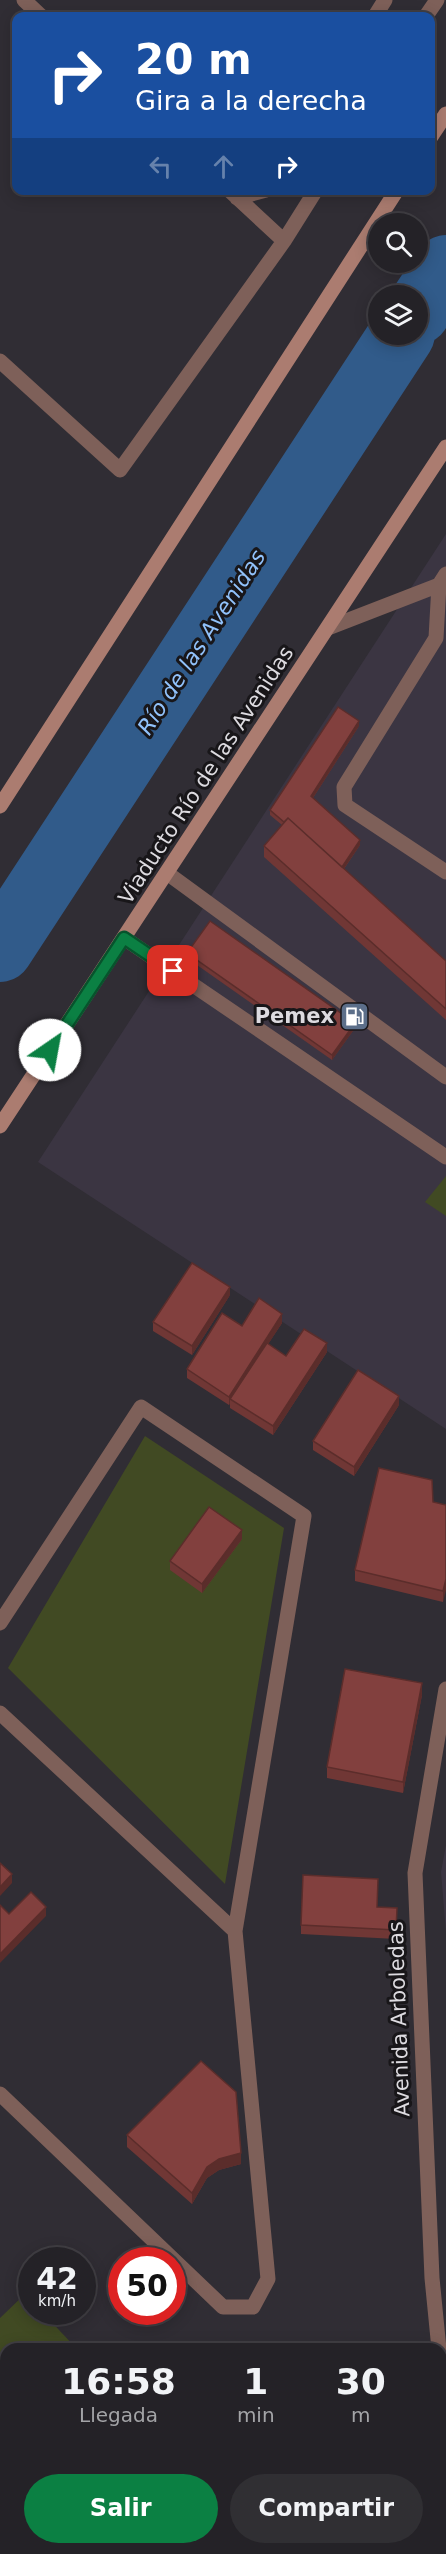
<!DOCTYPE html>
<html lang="es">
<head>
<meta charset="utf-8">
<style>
  :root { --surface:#242227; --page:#302f33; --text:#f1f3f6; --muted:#a3a4a7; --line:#413f44; --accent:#0b8043 }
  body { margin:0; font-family:"DejaVu Sans",sans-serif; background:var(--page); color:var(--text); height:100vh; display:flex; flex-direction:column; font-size:22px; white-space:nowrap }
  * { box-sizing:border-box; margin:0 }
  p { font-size:20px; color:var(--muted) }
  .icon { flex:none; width:33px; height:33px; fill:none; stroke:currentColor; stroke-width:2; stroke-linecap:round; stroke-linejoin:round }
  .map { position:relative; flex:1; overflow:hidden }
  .panel { position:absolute; left:0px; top:2343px; width:447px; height:212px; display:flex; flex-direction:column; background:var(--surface); border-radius:18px 18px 0 0; box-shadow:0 3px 15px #0003,0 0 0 2px var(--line) }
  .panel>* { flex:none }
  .top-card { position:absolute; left:12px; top:12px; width:423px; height:183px; border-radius:12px; box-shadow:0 3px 15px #0003,0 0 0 2px var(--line); background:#1a4fa0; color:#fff; overflow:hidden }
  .tools { position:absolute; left:368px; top:213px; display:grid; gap:12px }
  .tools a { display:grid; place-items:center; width:60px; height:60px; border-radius:50%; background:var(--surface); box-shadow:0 3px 15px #0003,0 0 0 2px var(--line); font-size:30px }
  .speed { position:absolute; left:18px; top:2247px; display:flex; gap:12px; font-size:30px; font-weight:700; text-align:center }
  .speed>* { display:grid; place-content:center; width:78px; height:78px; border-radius:50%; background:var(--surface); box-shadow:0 3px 15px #0003,0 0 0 2px var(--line); line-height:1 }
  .speed small { font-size:15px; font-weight:400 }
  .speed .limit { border:9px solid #d22; background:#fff; color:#111 }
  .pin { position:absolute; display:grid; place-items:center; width:51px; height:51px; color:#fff; margin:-26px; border-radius:12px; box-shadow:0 3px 9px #0006 }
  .me { position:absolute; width:66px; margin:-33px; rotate:33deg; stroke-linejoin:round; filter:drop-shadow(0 0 4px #0008) }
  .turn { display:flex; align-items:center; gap:21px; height:126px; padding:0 24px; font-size:27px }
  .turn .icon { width:78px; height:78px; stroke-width:2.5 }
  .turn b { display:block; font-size:42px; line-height:51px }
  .lanes { display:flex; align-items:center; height:57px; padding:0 24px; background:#0003; justify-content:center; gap:30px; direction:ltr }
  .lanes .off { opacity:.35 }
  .eta { display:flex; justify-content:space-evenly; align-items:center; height:102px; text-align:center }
  .eta b { font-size:36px; font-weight:700; line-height:42px }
  .action { display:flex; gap:12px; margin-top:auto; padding:12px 24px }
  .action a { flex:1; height:69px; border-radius:36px; background:var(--accent); color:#fff; font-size:24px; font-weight:700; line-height:69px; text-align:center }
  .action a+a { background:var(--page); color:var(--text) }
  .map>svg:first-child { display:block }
</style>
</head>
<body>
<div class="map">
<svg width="446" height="2554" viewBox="0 0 446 2554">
  <rect width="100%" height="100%" fill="#302d34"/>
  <path fill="#3b3542" d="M446,534v895l-408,-267z
    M446,1845v87l-5,-60z"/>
  <path fill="#414a23" d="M446,1176v40l-21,-14z
    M145,1436l139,92 -59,356 -217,-216z
    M25,2294l6,7 1,11h10l35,37h-71v60l-6,-5v-86z
    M396,2548l39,1 1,5h-44z
    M180,2549h101l7,5h-101z"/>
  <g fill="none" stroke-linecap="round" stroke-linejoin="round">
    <path stroke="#315b8a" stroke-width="66" d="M417,312l29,-44
      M0,949l402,-615"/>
    <path stroke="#7e6059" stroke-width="15" d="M439,585l-3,53 -92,149 1,18 101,67
      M328,628l111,-43 7,-11
      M167,873l279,204
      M124,938l322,219"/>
    <path stroke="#7e6059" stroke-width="15" d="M24,0l17,16
      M375,16l10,-16
      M426,16l11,-16
      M229,190l55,51
      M237,198l29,-8
      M0,361l120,109 164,-229 32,-51
      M0,1623l141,-216 163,109 -69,415 33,348 -15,28h-30l-223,-213
      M0,1713l235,218
      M439,2349l-7,-71 -17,-405 31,-184
      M441,2373l5,54"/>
    <path stroke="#ab7c70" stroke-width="15" d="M430,138l16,-24
      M0,806l397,-616
      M0,1126l446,-679"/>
    <path stroke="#cd9081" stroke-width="15" d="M0,2453l6,5
      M118,2548l7,6"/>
  </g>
  <path fill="#703735" d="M359,726l-46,72 47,47 -16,24 102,92v59l-182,-163v-11l18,-21 -12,-10v-5z
    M187,953l168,75 -23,32 -145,-102z
    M230,1295l-38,60 -39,-24v-9z
    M282,1323l-14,21 18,12 41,-4 -54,83 -43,-27v-5l-1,2 -42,-27v-9l55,-43z
    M399,1405l-45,71 -41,-26v-9z
    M433,1502l13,3 -3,97 -88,-21v-11z
    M242,1539l-40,54 -32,-23v-9z
    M422,1695l-19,98 -76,-15v-11z
    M377,1907l20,1 -1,31 -95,-5v-9z
    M127,2135l114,29 -22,6 -12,8 -15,26 -65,-57z
    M315,2548h73l-3,6h-64z"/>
  <path fill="#5b2d2b" d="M359,721v5l-48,75v-5z
    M360,840v5l-21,31v-5z
    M355,1023v5l-23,32v-5z
    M230,1287v8l-38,60v-9z
    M282,1314v9l-50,77 -2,-1v4l-1,2v-8z
    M327,1343v9l-54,83v-9z
    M399,1396v9l-45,71v-9z
    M242,1530v9l-40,54v-9z
    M446,1579v11l-3,12v-11z
    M422,1683v12l-19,98v-11z
    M12,1874v9l-12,13v-9z
    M46,1907v9l-46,47v-9z
    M241,2153v11l-22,6 -12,8 -15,26v-11l15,-26 12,-8z
    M381,2548h7l-3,6h-7z"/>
  <path fill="#82403e" stroke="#5b2d2b" stroke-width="1.5" d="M338,707l21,14 -48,75 49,44 -18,27 -54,-49 -4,4 -14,-12z
    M288,818l158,143v48l-182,-163z
    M210,921l145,102 -23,32 -145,-102z
    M192,1263l38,24 -38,59 -39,-24z
    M259,1298l23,16 -53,83 -42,-28 35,-56 20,13z
    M304,1329l23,14 -54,83 -43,-27 37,-56 19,13z
    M358,1370l41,26 -45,71 -41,-26z
    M379,1468l53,12 1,22 13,3v74l-3,12 -88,-21z
    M209,1507l33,23 -40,54 -32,-23z
    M345,1669l77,14 -19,99 -76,-15z
    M0,1863l12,11 -12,13z
    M303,1875l75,4 -1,28 20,1 -1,22 -95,-5z
    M31,1892l15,15 -46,47v-49l9,9z
    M201,2061l35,31 5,61 -22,6 -12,8 -15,26 -65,-58z
    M328,2548h53l-3,6h-43z"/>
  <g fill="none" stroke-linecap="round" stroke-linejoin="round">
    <defs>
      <path id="route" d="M50,1050l74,-112 49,33"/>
    </defs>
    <use href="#route" stroke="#07532c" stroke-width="15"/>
    <use href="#route" stroke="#0b8043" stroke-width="10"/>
  </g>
  <defs>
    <symbol id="fuel-square" viewBox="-11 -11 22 22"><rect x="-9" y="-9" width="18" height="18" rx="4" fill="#5c6f8a" stroke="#181619"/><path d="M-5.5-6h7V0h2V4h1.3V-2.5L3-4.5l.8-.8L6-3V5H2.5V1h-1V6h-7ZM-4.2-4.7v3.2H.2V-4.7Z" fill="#fff"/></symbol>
  </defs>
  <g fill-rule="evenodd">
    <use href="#fuel-square" x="338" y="1000" width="33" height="33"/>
  </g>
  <g text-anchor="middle" stroke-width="6" stroke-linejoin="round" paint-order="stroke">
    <g font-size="21" fill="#dddbe0" stroke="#181619">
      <text transform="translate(206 775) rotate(-57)" y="7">Viaducto Río de las Avenidas</text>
      <text transform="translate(399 2019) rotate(-92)" y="7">Avenida Arboledas</text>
    </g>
    <g font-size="21" font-weight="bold" fill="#dddbe0" stroke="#181619" text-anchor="end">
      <text x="334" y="1023">Pemex</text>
    </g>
    <g font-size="22" font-style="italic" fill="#91c2fb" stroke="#181619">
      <text transform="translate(201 642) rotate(-57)" y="8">Río de las Avenidas</text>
    </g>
  </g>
</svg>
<div class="tools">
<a><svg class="icon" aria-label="search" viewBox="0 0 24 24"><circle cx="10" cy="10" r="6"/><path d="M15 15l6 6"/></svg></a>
<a><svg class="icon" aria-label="layers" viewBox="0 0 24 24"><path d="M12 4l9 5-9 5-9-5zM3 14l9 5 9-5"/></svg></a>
</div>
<div class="speed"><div>42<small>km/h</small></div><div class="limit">50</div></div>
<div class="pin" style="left:173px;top:971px;background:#d93025"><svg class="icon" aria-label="arrive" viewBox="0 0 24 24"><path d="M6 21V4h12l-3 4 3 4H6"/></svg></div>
<svg class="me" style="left:50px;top:1050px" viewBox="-20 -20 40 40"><circle r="19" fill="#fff"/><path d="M0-13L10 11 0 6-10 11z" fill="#0b8043"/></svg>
<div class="top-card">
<div class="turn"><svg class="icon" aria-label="right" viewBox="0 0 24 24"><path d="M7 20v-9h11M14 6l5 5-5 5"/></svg><div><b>20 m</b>Gira a la derecha</div></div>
<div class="lanes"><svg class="icon off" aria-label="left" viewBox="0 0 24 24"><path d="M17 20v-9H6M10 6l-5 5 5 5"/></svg><svg class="icon off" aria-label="ahead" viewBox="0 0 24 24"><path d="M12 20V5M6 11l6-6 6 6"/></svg><svg class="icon" aria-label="right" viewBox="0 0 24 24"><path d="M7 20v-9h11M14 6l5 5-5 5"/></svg></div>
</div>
<section class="panel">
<div class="eta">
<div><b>16:58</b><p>Llegada</p></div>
<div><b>1</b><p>min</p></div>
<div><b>30</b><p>m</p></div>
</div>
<div class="action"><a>Salir</a><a>Compartir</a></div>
</section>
</div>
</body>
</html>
